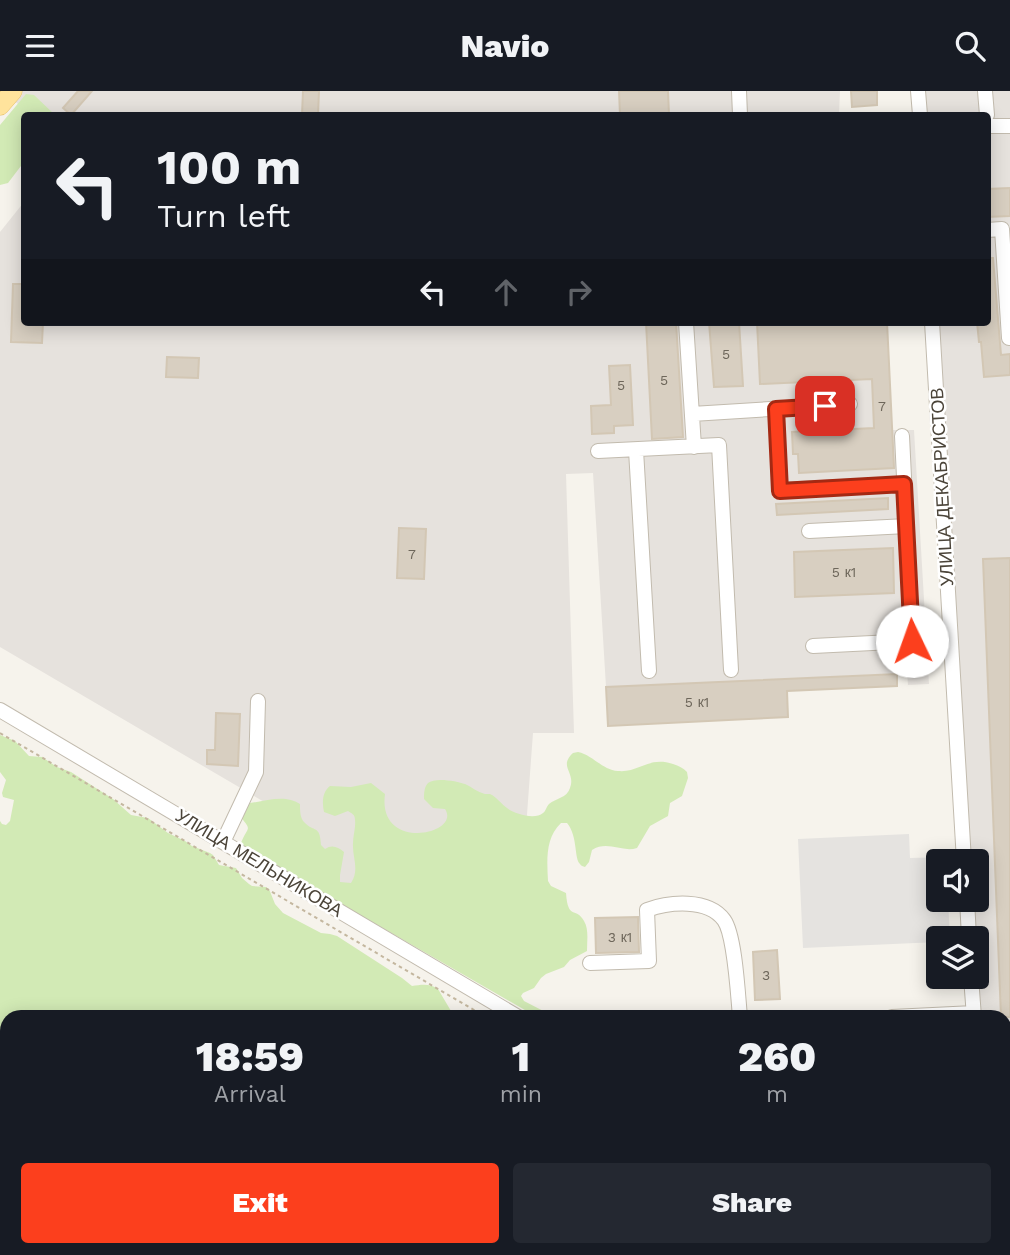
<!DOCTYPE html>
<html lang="en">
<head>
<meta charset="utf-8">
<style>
  :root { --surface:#171b24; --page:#242831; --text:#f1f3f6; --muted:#9ea1a6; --accent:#fc3f1d }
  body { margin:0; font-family:"Work Sans",sans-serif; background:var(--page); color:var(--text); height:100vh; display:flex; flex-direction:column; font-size:26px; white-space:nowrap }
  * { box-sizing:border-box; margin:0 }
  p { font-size:23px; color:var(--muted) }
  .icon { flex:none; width:38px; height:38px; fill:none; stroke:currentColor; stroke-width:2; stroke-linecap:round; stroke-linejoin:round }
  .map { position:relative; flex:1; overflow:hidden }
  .sheet { position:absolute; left:0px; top:919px; width:1012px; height:247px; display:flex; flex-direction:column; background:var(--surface); border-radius:21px 21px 0 0; box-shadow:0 4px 18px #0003 }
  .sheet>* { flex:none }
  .banner { position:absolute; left:21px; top:21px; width:970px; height:214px; border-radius:7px; box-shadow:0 4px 18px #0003; background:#171b24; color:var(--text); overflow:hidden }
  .controls { position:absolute; left:926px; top:758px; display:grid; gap:14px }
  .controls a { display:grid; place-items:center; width:63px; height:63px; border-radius:7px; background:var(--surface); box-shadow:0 4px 18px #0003; font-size:35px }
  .pin { position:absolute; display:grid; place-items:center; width:60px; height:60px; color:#fff; margin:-30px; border-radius:14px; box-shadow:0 4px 10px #0006 }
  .me { position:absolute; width:77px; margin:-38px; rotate:357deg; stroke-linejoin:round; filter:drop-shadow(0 0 5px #0008) }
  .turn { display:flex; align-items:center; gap:24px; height:147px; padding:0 21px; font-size:32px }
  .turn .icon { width:91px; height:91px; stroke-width:2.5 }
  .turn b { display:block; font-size:49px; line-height:60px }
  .lanes { display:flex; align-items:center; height:66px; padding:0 21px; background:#0003; justify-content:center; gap:35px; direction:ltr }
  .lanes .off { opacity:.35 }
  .eta { display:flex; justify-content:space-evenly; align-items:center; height:119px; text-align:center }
  .eta b { font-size:42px; font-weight:800; line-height:49px }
  .action { display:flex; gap:14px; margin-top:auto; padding:14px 21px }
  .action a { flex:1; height:80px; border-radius:7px; background:var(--accent); color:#fff; font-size:28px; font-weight:800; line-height:80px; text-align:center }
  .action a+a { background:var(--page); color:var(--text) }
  header { display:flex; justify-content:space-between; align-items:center; height:91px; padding:0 21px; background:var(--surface); font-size:32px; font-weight:800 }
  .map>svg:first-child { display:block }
</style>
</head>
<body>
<header><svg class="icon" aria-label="menu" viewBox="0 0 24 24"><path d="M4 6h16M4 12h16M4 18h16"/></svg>Navio<svg class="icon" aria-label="search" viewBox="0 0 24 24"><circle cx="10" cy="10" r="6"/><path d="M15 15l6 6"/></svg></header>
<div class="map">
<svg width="1010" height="1164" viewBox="0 0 1010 1164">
  <rect width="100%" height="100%" fill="#f6f3ec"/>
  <path fill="#e6e2dd" d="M19,0h821l-1,24h-808l-19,-16z
    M922,0h88v1055h-6v-129h-23l-7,-117 2,-1v-38h-5l-34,-539h50v-207h-64z
    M24,111v120h863l5,108h22l15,254 -21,1 -1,-12 -301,14 -13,-214 -27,1 8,259h-41l-19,258 -224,-127v-47l-290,-170v-415z
    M342,1159h205l-5,5h-200z"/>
  <path fill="#d2eab5" d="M26,3l8,1 21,20h-31v47l-16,21 -8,2v-60z
    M0,644l15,6 14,15 13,1 15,10 14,5 42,27 18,16 17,3 20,15 17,8 7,5 18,7 3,2 6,10 17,3 6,10 7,6 3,2 14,1 3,2 6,15 8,9 38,20 9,1 7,2 65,42 10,8c9,-1 17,-3 26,3l13,22v6h-444v232l140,1 -5,5h-142v-434l2,3 4,1 4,-4 4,-21 -11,-3 -1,-4 4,-13 -6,-8z
    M578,661c15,3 24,18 40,19 21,2 30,-15 55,-7 6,2 10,4 14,8l1,6 -6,18 -12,7 -2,13 -18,10 -13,22c-15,5 -29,-8 -45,2l-3,12 -4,5c-2,-1 -4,-1 -5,-3 -6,-5 -2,-28 -13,-41h-6c-16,15 -14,38 -13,58l3,5 15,7c2,28 10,13 18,28 5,8 3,20 3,30l-17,9 -6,7 -18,7 -5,4 -7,10 -11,5 -2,3 3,5 31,16h-18l-293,-169 -3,-5c7,-18 12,-11 -2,-28l5,-11c19,-2 40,-11 56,0 0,6 0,14 4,18 10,11 16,2 17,23l4,4c7,-5 13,-2 19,3l-4,23v7l11,1c9,-13 1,-26 2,-40 0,-7 3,-16 2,-23 0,-6 -3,-6 -7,-9l-13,5 -11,-4c-2,-9 -2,-20 6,-26l21,1 20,-4 14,11c-8,58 77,41 60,15l-12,-1 -9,-9c0,-5 0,-12 4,-16 7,-6 29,-2 37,1 7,3 12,8 20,10 1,0 3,0 5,0 7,3 11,10 17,14 7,6 28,12 36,5 3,-2 3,-6 6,-9 7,-6 18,-6 21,-16 6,-16 -12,-21 3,-35z"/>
  <path fill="#e5e3e0" d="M909,743l1,24 37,-1v4h-9v38l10,1 2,38h-12v4l-135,6 -5,-109z"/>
  <path fill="#d8cfc1" stroke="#d3c7b4" stroke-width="2" d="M78,0h14l-21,24 -8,-7z
    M303,0h16l-1,24h-16z
    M619,0h49l1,24h-49z
    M851,0h26v14l-25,2z
    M1010,97v28l-23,1v-28z
    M987,167h6l8,97 9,-1v21l-26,2 -3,-35h-2l-2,-20h10z
    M13,193h11v38h19l-1,21 -31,-1z
    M646,231h30l7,115 -31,2z
    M709,231h30l4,64 -29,1z
    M757,231h130l7,146 -95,5 -1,-19h-5l-1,-22 82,-4 -2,-49 -112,5z
    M167,266l32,1 -1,20 -32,-1z
    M630,274l3,60 -19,1v7l-22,1 -1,-28 20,-1 -2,-39z
    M888,407v11l-111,6 -1,-11z
    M399,437l27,1 -2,50 -27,-1z
    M893,457l1,45 -99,4 -1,-45z
    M1010,467v459h-9l-18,-458z
    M897,583v12l-110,5 1,26 -180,9 -2,-39z
    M216,622l24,1 -2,52 -31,-2v-14h8z
    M638,826l1,35 -43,1 -1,-35z
    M777,859l3,49 -25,1 -2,-48z"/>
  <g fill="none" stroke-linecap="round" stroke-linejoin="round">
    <defs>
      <path id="minor" d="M739,0l1,24
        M918,0l2,24
        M985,0l2,24
        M987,35h23
        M987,139l15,-1 7,109
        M686,231l8,125
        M932,231l32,539
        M776,318l4,81 124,-6
        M692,323l158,-10
        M636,359l13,221
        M598,360l121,-6 12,225
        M809,440l98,-5
        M813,555l99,-5 -10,-205
        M0,619l518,307
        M223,751l33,-70 2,-71
        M967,808l2,39
        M590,872l59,-2 -2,-51c22,-8 61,-12 77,10 11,15 14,76 16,97
        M971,886l3,40
        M892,926l82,-4
        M1004,1095h6
        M1004,1107h6
        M579,1164v-6
        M963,1164v-6"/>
      <path id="major" d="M0,15l13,-15"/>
    </defs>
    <use href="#minor" stroke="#c2bbae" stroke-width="16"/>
    <use href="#major" stroke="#e6c16a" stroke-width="19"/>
    <path stroke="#c4b79f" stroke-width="2" stroke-dasharray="3.5 3.5" stroke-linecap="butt" d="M0,642l486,284
      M910,1158l10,4 -3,2
      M781,1164v-6"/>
    <use href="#minor" stroke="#fff" stroke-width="14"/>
    <use href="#major" stroke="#ffe39c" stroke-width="18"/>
  </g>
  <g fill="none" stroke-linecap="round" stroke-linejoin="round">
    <defs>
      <path id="route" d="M825,315l-49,3 4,82 124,-7 8,157"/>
    </defs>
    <use href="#route" stroke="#a42913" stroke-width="18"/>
    <use href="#route" stroke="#fc3f1d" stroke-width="12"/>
  </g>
  <g text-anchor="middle" stroke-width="5" stroke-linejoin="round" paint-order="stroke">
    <g font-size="14" fill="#6e675b">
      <text x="726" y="268">5</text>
      <text x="664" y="294">5</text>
      <text x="621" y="299">5</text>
      <text x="882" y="320">7</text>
      <text x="412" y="468">7</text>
      <text x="844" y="486">5 к1</text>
      <text x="697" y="616">5 к1</text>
      <text x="620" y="851">3 к1</text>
      <text x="766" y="889">3</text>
    </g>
    <g font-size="18" fill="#4b4439" stroke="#fff">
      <text transform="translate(942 396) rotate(-93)" y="6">УЛИЦА ДЕКАБРИСТОВ</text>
      <text transform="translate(259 772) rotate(31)" y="6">УЛИЦА МЕЛЬНИКОВА</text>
    </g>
  </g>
</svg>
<div class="controls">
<a><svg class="icon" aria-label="sound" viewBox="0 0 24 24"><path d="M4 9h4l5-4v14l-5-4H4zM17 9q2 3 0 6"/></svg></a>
<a><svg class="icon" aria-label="layers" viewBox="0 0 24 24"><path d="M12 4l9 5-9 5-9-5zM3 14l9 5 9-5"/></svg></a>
</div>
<div class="pin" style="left:825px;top:315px;background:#d93025"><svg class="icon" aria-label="arrive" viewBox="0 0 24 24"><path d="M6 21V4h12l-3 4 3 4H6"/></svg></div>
<svg class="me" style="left:912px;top:550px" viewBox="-20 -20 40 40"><circle r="19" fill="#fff"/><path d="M0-13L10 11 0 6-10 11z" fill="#fc3f1d"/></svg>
<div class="banner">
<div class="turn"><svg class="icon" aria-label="left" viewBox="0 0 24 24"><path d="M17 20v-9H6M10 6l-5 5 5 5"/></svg><div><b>100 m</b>Turn left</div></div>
<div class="lanes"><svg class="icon" aria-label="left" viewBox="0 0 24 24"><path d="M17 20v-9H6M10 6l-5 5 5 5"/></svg><svg class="icon off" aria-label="ahead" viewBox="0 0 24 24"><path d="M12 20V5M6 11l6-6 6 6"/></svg><svg class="icon off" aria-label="right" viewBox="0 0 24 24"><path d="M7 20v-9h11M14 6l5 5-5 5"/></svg></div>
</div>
<section class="sheet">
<div class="eta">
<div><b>18:59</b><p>Arrival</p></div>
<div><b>1</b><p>min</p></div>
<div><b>260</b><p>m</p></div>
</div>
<div class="action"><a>Exit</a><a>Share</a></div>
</section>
</div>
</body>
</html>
